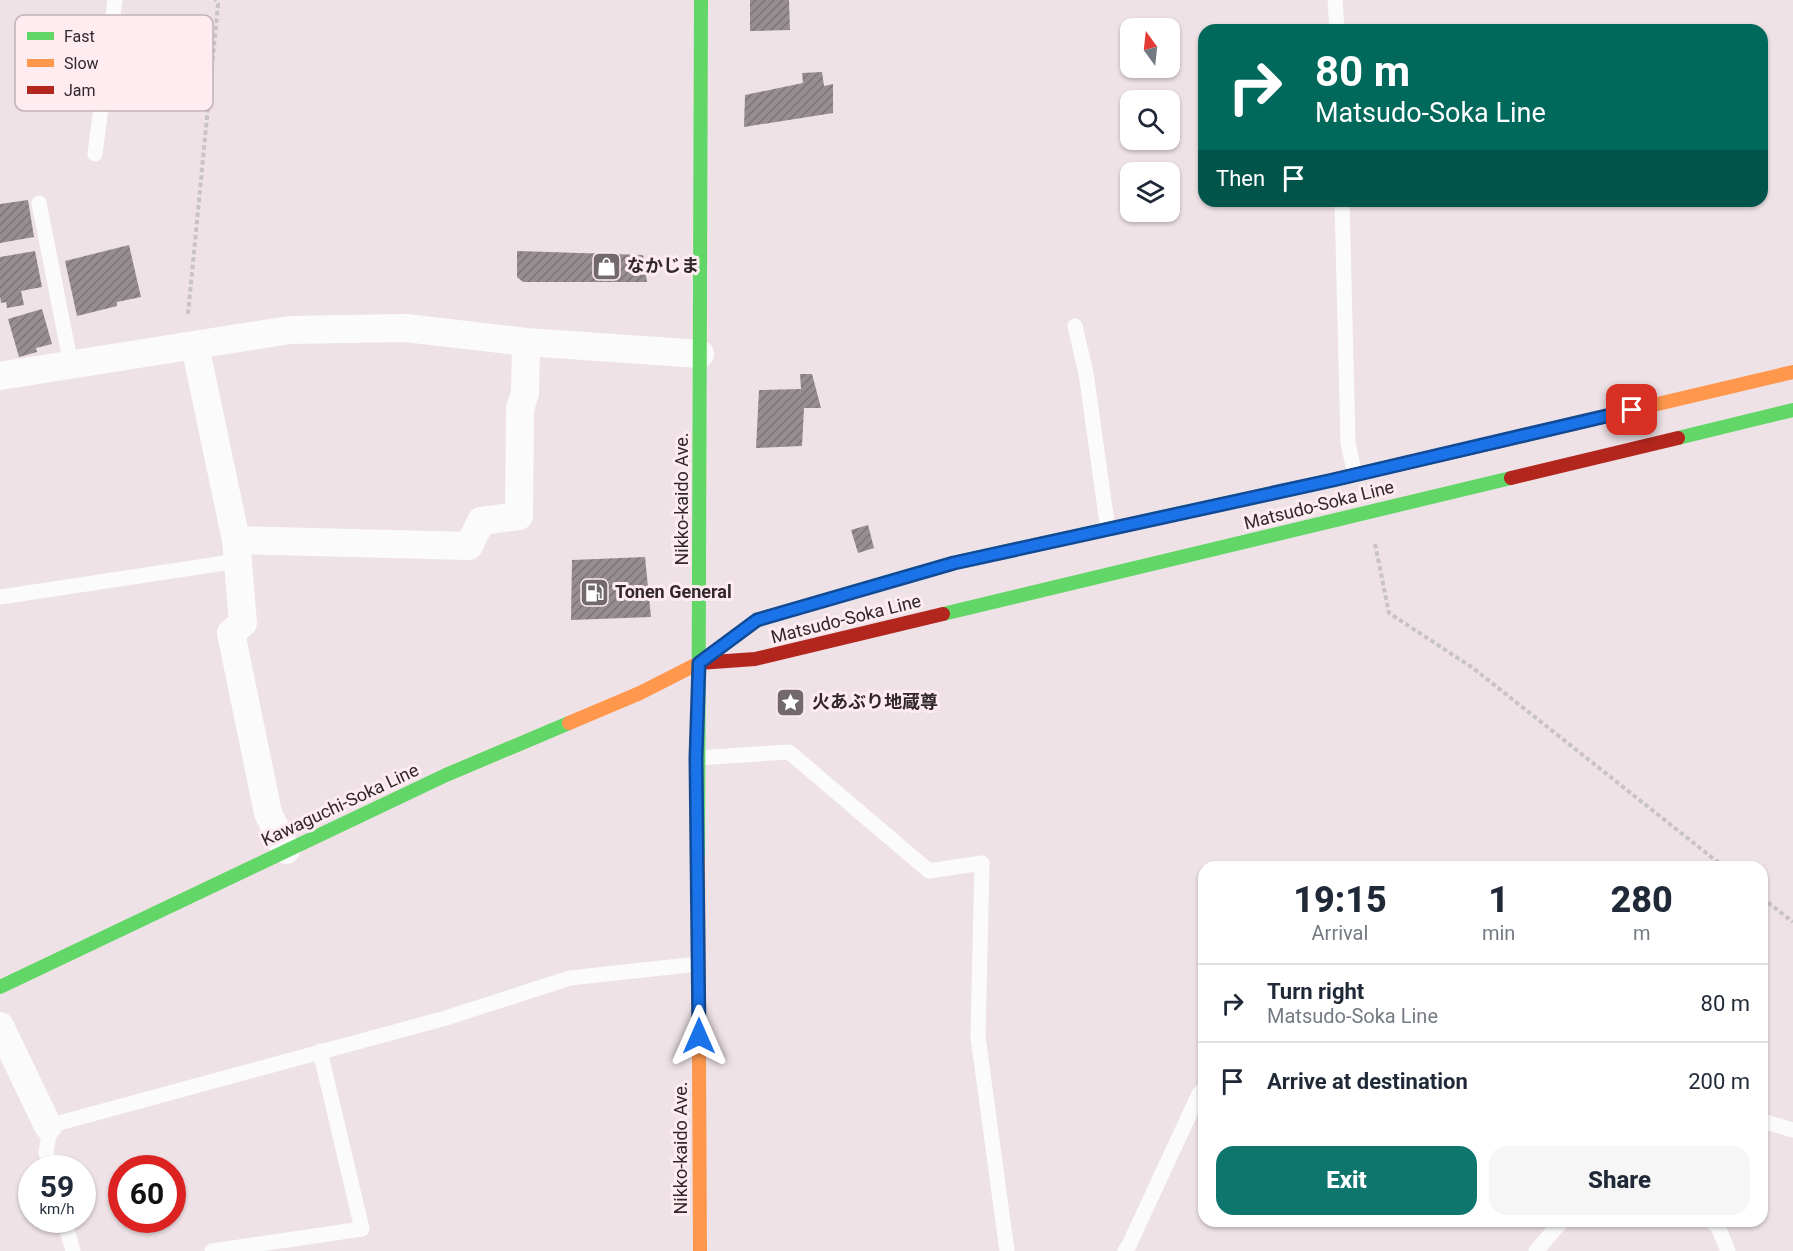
<!DOCTYPE html>
<html lang="en">
<head>
<meta charset="utf-8">
<style>
  :root { --surface:#fff; --page:#f6f6f7; --text:#1f2937; --muted:#747a83; --line:#e0e1e3; --accent:#0f766e }
  body { margin:0; font-family:Roboto,"Noto Sans JP",sans-serif; background:var(--page); color:var(--text); height:100vh; display:flex; flex-direction:column; font-size:22px; white-space:nowrap }
  * { box-sizing:border-box; margin:0 }
  p { font-size:20px; color:var(--muted) }
  .icon { flex:none; width:33px; height:33px; fill:none; stroke:currentColor; stroke-width:2; stroke-linecap:round; stroke-linejoin:round }
  .map { position:relative; flex:1; overflow:hidden }
  .drawer { position:absolute; left:1198px; top:861px; width:570px; height:366px; display:flex; flex-direction:column; background:var(--surface); border-radius:18px; box-shadow:0 2px 4px #0004 }
  .drawer>* { flex:none }
  .hud { position:absolute; left:1198px; top:24px; width:570px; height:183px; border-radius:18px; box-shadow:0 2px 4px #0004; background:#00695c; color:#fff; overflow:hidden }
  .needle { width:39px; rotate:345deg }
  .controls { position:absolute; left:1120px; top:18px; display:grid; gap:12px }
  .controls a { display:grid; place-items:center; width:60px; height:60px; border-radius:12px; background:var(--surface); box-shadow:0 2px 4px #0004; font-size:30px }
  .speed { position:absolute; left:18px; top:1155px; display:flex; gap:12px; font-size:30px; font-weight:700; text-align:center }
  .speed>* { display:grid; place-content:center; width:78px; height:78px; border-radius:50%; background:var(--surface); box-shadow:0 2px 4px #0004; line-height:1 }
  .speed small { font-size:15px; font-weight:400 }
  .speed .limit { border:9px solid #d22; background:#fff; color:#111 }
  .pin { position:absolute; display:grid; place-items:center; width:51px; height:51px; color:#fff; margin:-26px; border-radius:12px; box-shadow:0 3px 9px #0006 }
  .me { position:absolute; width:66px; margin:-33px; rotate:0deg; stroke-linejoin:round; filter:drop-shadow(0 0 4px #0008) }
  .turn { display:flex; align-items:center; gap:21px; height:126px; padding:0 18px; font-size:27px }
  .turn .icon { width:78px; height:78px; stroke-width:2.5 }
  .turn b { display:block; font-size:42px; line-height:51px }
  .then { display:flex; align-items:center; height:57px; padding:0 18px; background:#0003; gap:12px; font-size:22px }
  .eta { display:flex; justify-content:space-evenly; align-items:center; height:102px; text-align:center }
  .eta b { font-size:36px; font-weight:800; line-height:42px }
  .cta { display:flex; gap:12px; margin-top:auto; padding:12px 18px }
  .cta a { flex:1; height:69px; border-radius:18px; background:var(--accent); color:#fff; font-size:24px; font-weight:800; line-height:69px; text-align:center }
  .cta a+a { background:var(--page); color:var(--text) }
  ul { padding:0; list-style:none }
  li { display:flex; align-items:center; gap:18px; height:78px; padding:0 18px; border-top:2px solid var(--line) }
  li div { flex:1 }
  li b { display:block; font-size:22px }
  li em { font-style:normal }
  .map>svg:first-child { display:block }
</style>
</head>
<body>
<div class="map">
<svg width="1793" height="1251" viewBox="0 0 1793 1251">
  <defs>
    <pattern id="building-hatch" width="6" height="6" patternUnits="userSpaceOnUse" patternTransform="scale(1.5)"><rect width="6" height="6" fill="#978e91"/><path d="M-1 1l2-2M0 6l6-6M5 7l2-2" fill="none" stroke="#7c7477"/></pattern>
  </defs>
  <rect width="100%" height="100%" fill="#eee2e6"/>
  <path fill="url(#building-hatch)" d="M750,0h39l1,30 -40,1z
    M822,72l2,14 9,-2v29l-89,14 1,-32 58,-12 -1,-10z
    M28,200l6,37 -34,6v-39z
    M129,245l12,52 -24,5v4l-40,10 -12,-55z
    M35,251l7,36 -21,4 3,14 -17,3 -1,-6 -5,1 -1,-7v-39z
    M517,251l126,4 4,27h-124l-6,-5z
    M42,309l10,35 -16,4 1,4 -18,5 -11,-38z
    M800,374h12l9,34h-17l-2,38 -46,2 3,-58 42,-1z
    M868,525l6,23 -16,5 -7,-23z
    M645,557l6,60 -80,3 1,-60z"/>
  <g fill="none" stroke-linecap="round" stroke-linejoin="round">
    <path stroke="#c8c3c5" stroke-width="4" stroke-dasharray="4.5 3" stroke-linecap="butt" d="M188,314l30,-310 -3,-4
      M1375,544l14,69 84,55 251,199
      M1762,898l31,24"/>
    <path stroke="#fcfbfb" stroke-width="15" d="M1335,0l2,30
      M95,154l20,-154
      M1342,201l6,242 7,32
      M39,203l32,162
      M1075,326l11,47 22,157
      M0,597l238,-36
      M697,758l92,-6 140,119 53,-8 -4,174 29,214
      M1762,1121l31,9
      M50,1168l-4,-15 3,-19 -1,-8 398,-108 124,-40 128,-14
      M64,1220l9,31
      M1711,1221l7,6 10,24
      M212,1251l150,-22 -42,-178
      M1125,1251l4,-6 70,-151 5,-5
      M1536,1251l26,-30"/>
    <path stroke="#fcfbfb" stroke-width="28" d="M195,346l41,194 7,83 -12,10 37,180 18,37
      M0,376l289,-46 117,-2 120,14 174,12
      M236,540l233,6 12,-25 38,-5 1,-107 5,-16 1,-51
      M0,1026l48,100"/>
    <path stroke="#63d668" stroke-width="14" d="M1678,438l115,-28
      M943,614l568,-136
      M699,663l58,-43 196,-57 379,-83
      M698,858l3,-858
      M0,987l446,-212 123,-52"/>
    <path stroke="#ff974d" stroke-width="14" d="M1505,440l288,-68
      M569,723l71,-30 59,-30
      M698,858l2,393"/>
    <path stroke="#b3261e" stroke-width="14" d="M1511,478l167,-40
      M1332,480l173,-40
      M699,663l56,-4 188,-45"/>
  </g>
  <g fill="none" stroke-linecap="round" stroke-linejoin="round">
    <defs>
      <path id="route" d="M699,1036l-3,-278 3,-95 58,-43 197,-57 379,-83 299,-70"/>
    </defs>
    <use href="#route" stroke="#114b97" stroke-width="15"/>
    <use href="#route" stroke="#1a73e8" stroke-width="10"/>
  </g>
  <defs>
    <symbol id="shop-square" viewBox="-11 -11 22 22"><rect x="-9" y="-9" width="18" height="18" rx="4" fill="#72696c" stroke="#feecf1"/><path d="M-5-2.5h2.3a2.7 3.5 0 0 1 5.4 0H5L5.5 6h-11ZM-1.5-2.5h3a1.5 2.3 0 0 0-3 0Z" fill="#fff"/></symbol>
    <symbol id="fuel-square" viewBox="-11 -11 22 22"><rect x="-9" y="-9" width="18" height="18" rx="4" fill="#72696c" stroke="#feecf1"/><path d="M-5.5-6h7V0h2V4h1.3V-2.5L3-4.5l.8-.8L6-3V5H2.5V1h-1V6h-7ZM-4.2-4.7v3.2H.2V-4.7Z" fill="#fff"/></symbol>
    <symbol id="sight-square" viewBox="-11 -11 22 22"><rect x="-9" y="-9" width="18" height="18" rx="4" fill="#72696c" stroke="#feecf1"/><path d="M0-6L1.8-2.2L6-1.7L2.9 1.2L3.7 5.4L0 3.3L-3.7 5.4L-2.9 1.2L-6-1.7L-1.8-2.2Z" fill="#fff"/></symbol>
  </defs>
  <g fill-rule="evenodd">
    <use href="#shop-square" x="590" y="250" width="33" height="33"/>
    <use href="#fuel-square" x="578" y="576" width="33" height="33"/>
    <use href="#sight-square" x="774" y="686" width="33" height="33"/>
  </g>
  <g text-anchor="middle" stroke-width="6" stroke-linejoin="round" paint-order="stroke">
    <g font-size="18" font-weight="bold" fill="#30282a" stroke="#feecf1" text-anchor="start">
      <text x="627" y="272">なかじま</text>
      <text x="615" y="598">Tonen General</text>
      <text x="812" y="708">火あぶり地蔵尊</text>
    </g>
    <g font-size="18" fill="#30282a" stroke="#feecf1">
      <text transform="translate(682 499) rotate(-90)" y="6">Nikko-kaido Ave.</text>
      <text transform="translate(1319 505) rotate(-14)" y="6">Matsudo-Soka Line</text>
      <text transform="translate(846 619) rotate(-14)" y="6">Matsudo-Soka Line</text>
      <text transform="translate(340 805) rotate(-25)" y="6">Kawaguchi-Soka Line</text>
      <text transform="translate(681 1148) rotate(-90)" y="6">Nikko-kaido Ave.</text>
    </g>
  </g>
  <rect x="15" y="15" width="198" height="96" rx="9" fill="#feecf1" stroke="#c0b1b5" stroke-width="1.5"/>
  <rect x="27" y="32" width="27" height="8" fill="#63d668"/>
  <rect x="27" y="59" width="27" height="8" fill="#ff974d"/>
  <rect x="27" y="86" width="27" height="8" fill="#b3261e"/>
  <g font-size="16" fill="#30282a">
    <text x="64" y="42">Fast</text>
    <text x="64" y="69">Slow</text>
    <text x="64" y="96">Jam</text>
  </g>
</svg>
<div class="controls">
<a><svg class="needle" viewBox="-14 -14 28 28"><path d="M0-13l5 13h-10z" fill="#e53935"/><path d="M0 13l5-13h-10z" fill="#747a83"/></svg></a>
<a><svg class="icon" aria-label="search" viewBox="0 0 24 24"><circle cx="10" cy="10" r="6"/><path d="M15 15l6 6"/></svg></a>
<a><svg class="icon" aria-label="layers" viewBox="0 0 24 24"><path d="M12 4l9 5-9 5-9-5zM3 14l9 5 9-5"/></svg></a>
</div>
<div class="speed"><div>59<small>km/h</small></div><div class="limit">60</div></div>
<div class="pin" style="left:1632px;top:410px;background:#d93025"><svg class="icon" aria-label="arrive" viewBox="0 0 24 24"><path d="M6 21V4h12l-3 4 3 4H6"/></svg></div>
<svg class="me" style="left:699px;top:1036px" viewBox="-20 -20 40 40"><path d="M0-17L14 15 0 8-14 15z" fill="#1a73e8" stroke="#fff" stroke-width="4"/></svg>
<div class="hud">
<div class="turn"><svg class="icon" aria-label="right" viewBox="0 0 24 24"><path d="M7 20v-9h11M14 6l5 5-5 5"/></svg><div><b>80 m</b>Matsudo-Soka Line</div></div>
<div class="then">Then<svg class="icon" aria-label="arrive" viewBox="0 0 24 24"><path d="M6 21V4h12l-3 4 3 4H6"/></svg></div>
</div>
<section class="drawer">
<div class="eta">
<div><b>19:15</b><p>Arrival</p></div>
<div><b>1</b><p>min</p></div>
<div><b>280</b><p>m</p></div>
</div>
<ul>
<li><svg class="icon" aria-label="right" viewBox="0 0 24 24"><path d="M7 20v-9h11M14 6l5 5-5 5"/></svg><div><b>Turn right</b><p>Matsudo-Soka Line</p></div><em>80 m</em></li>
<li><svg class="icon" aria-label="arrive" viewBox="0 0 24 24"><path d="M6 21V4h12l-3 4 3 4H6"/></svg><div><b>Arrive at destination</b></div><em>200 m</em></li>
</ul>
<div class="cta"><a>Exit</a><a>Share</a></div>
</section>
</div>
</body>
</html>
